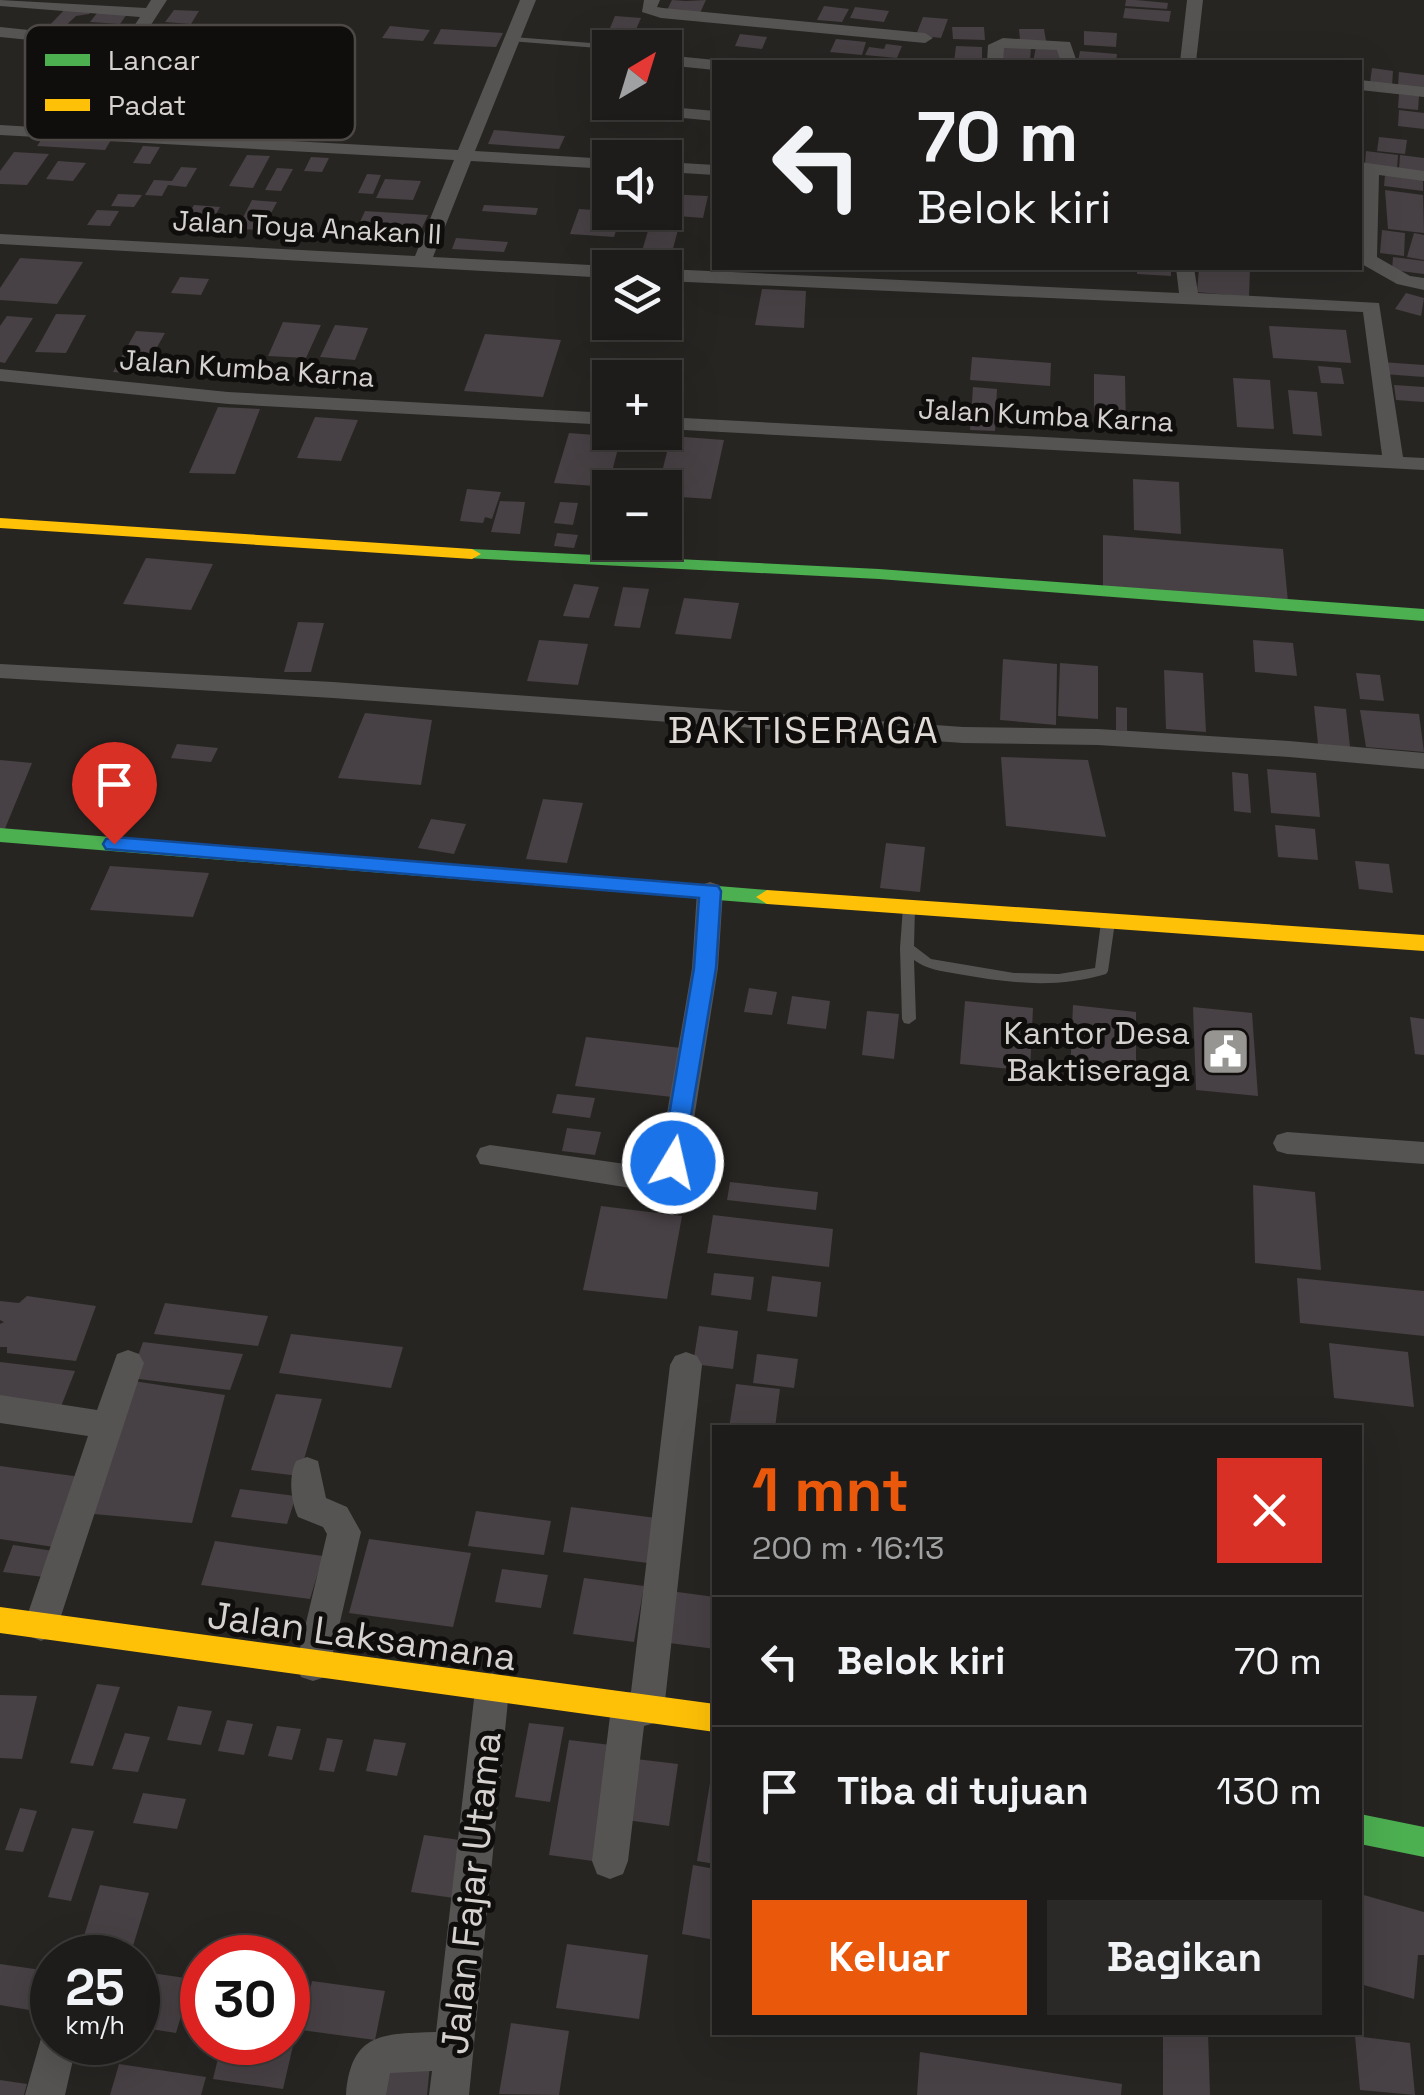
<!DOCTYPE html>
<html lang="id">
<head>
<meta charset="utf-8">
<style>
  :root { --surface:#1d1c1a; --page:#2a2927; --text:#f1f3f6; --muted:#a0a1a2; --line:#3b3a39; --accent:#ea580c }
  body { margin:0; font-family:"Space Grotesk",sans-serif; background:var(--page); color:var(--text); height:100vh; display:flex; flex-direction:column; font-size:38px; white-space:nowrap }
  * { box-sizing:border-box; margin:0 }
  p { font-size:32px; color:var(--muted) }
  .icon { flex:none; width:55px; height:55px; fill:none; stroke:currentColor; stroke-width:2; stroke-linecap:round; stroke-linejoin:round }
  .map { position:relative; flex:1; overflow:hidden }
  .details { position:absolute; left:712px; top:1425px; width:650px; height:610px; display:flex; flex-direction:column; background:var(--surface); border-radius:0px; box-shadow:0 10px 40px #0002,0 0 0 2px var(--line) }
  .details>* { flex:none }
  .banner { position:absolute; left:712px; top:60px; width:650px; height:210px; border-radius:0px; box-shadow:0 10px 40px #0002,0 0 0 2px var(--line); background:#1d1c1a; color:var(--text); overflow:hidden }
  .needle { width:65px; rotate:38deg }
  .fabs { position:absolute; left:592px; top:30px; display:grid; gap:20px }
  .fabs a { display:grid; place-items:center; width:90px; height:90px; border-radius:0px; background:var(--surface); box-shadow:0 10px 40px #0002,0 0 0 2px var(--line); font-size:50px }
  .speed { position:absolute; left:30px; top:1935px; display:flex; gap:20px; font-size:50px; font-weight:700; text-align:center }
  .speed>* { display:grid; place-content:center; width:130px; height:130px; border-radius:50%; background:var(--surface); box-shadow:0 10px 40px #0002,0 0 0 2px var(--line); line-height:1 }
  .speed small { font-size:25px; font-weight:400 }
  .speed .limit { border:15px solid #d22; background:#fff; color:#111 }
  .pin { position:absolute; display:grid; place-items:center; width:85px; height:85px; color:#fff; margin:-102px -42px; border-radius:50% 50% 50% 0; rotate:-45deg; box-shadow:0 0 10px #0007 }
  .pin .icon { rotate:45deg }
  .me { position:absolute; width:110px; margin:-55px; rotate:9deg; stroke-linejoin:round; filter:drop-shadow(0 0 8px #0008) }
  .turn { display:flex; align-items:center; gap:35px; height:210px; padding:0 40px; font-size:45px }
  .turn .icon { width:130px; height:130px; stroke-width:2.5 }
  .turn b { display:block; font-size:70px; line-height:85px }
  .round { display:grid; place-items:center; flex:none; width:105px; height:105px; border-radius:0px; background:var(--page) }
  .headline { display:flex; align-items:center; justify-content:space-between; height:170px; padding:0 40px }
  h1 { font-size:60px; font-weight:600; line-height:75px; color:var(--accent) }
  .button { display:flex; gap:20px; margin-top:auto; padding:20px 40px }
  .button a { flex:1; height:115px; border-radius:0px; background:var(--accent); color:#fff; font-size:40px; font-weight:600; line-height:115px; text-align:center }
  .button a+a { background:var(--page); color:var(--text) }
  ul { padding:0; list-style:none }
  li { display:flex; align-items:center; gap:30px; height:130px; padding:0 40px; border-top:2px solid var(--line) }
  li div { flex:1 }
  li b { display:block; font-size:38px }
  li em { font-style:normal }
  .map>svg:first-child { display:block }
</style>
</head>
<body>
<div class="map">
<svg width="1424" height="2095" viewBox="0 0 1424 2095">
  <rect width="100%" height="100%" fill="#272522"/>
  <path fill="#474044" d="M672,0l14,1 20,-1 -6,13 -33,-3z
    M1126,0h10l32,3 -1,6 -42,-3z
    M824,6l25,3 -7,13 -25,-2z
    M67,7l27,2 -5,5 -13,2 -15,14 -15,-1z
    M855,7l34,4 -5,11 -34,-4z
    M1125,8l46,3 -2,11 -46,-4z
    M174,10l25,1 -8,13 -26,-2z
    M97,13l30,1 -7,10 -30,-2z
    M615,16l26,2 -10,23 -26,-1z
    M923,17l25,2 -7,19 -25,-3z
    M390,26l40,4 -7,11 -41,-3z
    M952,27h32l1,13 -32,-1z
    M441,29l62,4 -7,14 -63,-3z
    M1019,29h25l2,12 -26,-1z
    M1084,31l33,2 -1,14 -32,-2z
    M740,34l27,3 -5,12 -27,-3z
    M836,39l30,3 -4,13 -32,-3z
    M886,44l16,2 -5,12 -32,-3 4,-8 15,2z
    M956,46l26,1v12l-28,3z
    M1002,46l29,2 -1,12 -28,-2z
    M1036,47l27,2 -3,13h-27z
    M1080,51l37,3 -1,8h-38z
    M1372,68l21,3 -1,15 -22,-3z
    M1399,72l25,3v14l-26,-3z
    M1399,94l20,2 -1,14 -20,-2z
    M1399,110l25,3v16l-26,-3z
    M494,130l71,6 -6,13 -71,-5z
    M44,136l67,4 -6,10 -68,-4z
    M1379,137l28,3 -2,14 -28,-3z
    M143,146l17,1 -10,17 -17,-1z
    M1366,151l32,4 -1,14 -32,-4z
    M14,152l35,2 -22,31 -27,-1v-13z
    M247,155l23,1 -17,32 -24,-2z
    M1400,155l24,3v14l-25,-3z
    M311,157l18,1 -7,14 -18,-1z
    M58,161l28,2 -13,18 -27,-2z
    M181,167l16,1 -11,19 -18,-2 -6,11 -17,-1 9,-15 18,1z
    M277,168l16,1 -12,22 -16,-1z
    M367,174l14,1 -8,19 -15,-1z
    M1385,175l38,4v12l-39,-5z
    M385,179l36,2 -8,19 -37,-2z
    M1385,190l38,5 1,38 -36,-4z
    M118,194l24,1 -8,12 -23,-1z
    M665,194l43,2 -5,22 -38,-3z
    M252,200l25,2 -15,28 -25,-1z
    M194,205l26,2 -10,18 -27,-2z
    M484,205l54,3 -2,7 -54,-4z
    M579,209l43,3 -8,25 -44,-3z
    M97,210l22,1 -9,15 -23,-1z
    M365,211l63,4 -7,15 -63,-4z
    M650,224l29,2 -9,34 -30,-2z
    M1382,230l23,3 -1,23 -24,-3z
    M1414,233l10,2v25l-17,-3z
    M456,238l52,4 -4,10 -52,-3z
    M1393,257l31,4v13l-32,-4z
    M20,258l63,4 -26,42 -57,-4v-12z
    M1137,268h34v8l-34,-2z
    M1199,268h51l-1,29 -52,-5z
    M180,277l29,2 -8,16 -30,-2z
    M762,289l44,2 -2,37 -49,-3z
    M1406,293l18,5 -3,18 -26,-7z
    M56,314l30,1 -20,38 -31,-1z
    M7,316l26,2 -28,45 -5,-1v-36z
    M283,322l38,3 -15,33 -38,-2z
    M335,325l33,3 -13,32 -35,-3z
    M1269,326l77,4 5,33 -78,-5z
    M136,331l29,2 -23,41 -29,-2z
    M485,334l76,6 -18,57 -79,-6z
    M972,357l79,6 -1,23 -80,-6z
    M1381,362l43,3v12l-41,-3z
    M1318,366l23,2 3,16 -23,-1z
    M1094,374l31,2 1,52 -32,-2z
    M1233,378l37,2 4,49 -37,-2z
    M1394,385l30,2v15l-28,-2z
    M973,387l24,2 -2,42 -25,-1z
    M1288,390l29,2 5,44 -29,-2z
    M218,407l42,2 -25,65 -46,-1z
    M315,417l43,3 -17,41 -44,-3z
    M569,433l52,4 -13,50 -54,-4z
    M671,436l53,4 -13,59 -46,-3v-8h-7z
    M1133,479l46,3 2,52 -47,-4z
    M467,489l34,3 -9,27 -7,-2 -2,6 -23,-2z
    M500,501l25,1 -5,32 -29,-2z
    M560,502l18,1 -5,22 -19,-2z
    M557,533l21,2 -4,13 -20,-2z
    M1103,535l180,14 5,53 -185,-15z
    M146,558l67,6 -22,46 -68,-6z
    M574,584l25,3 -10,31 -26,-2z
    M623,587l26,2 -9,39 -26,-2z
    M684,598l55,5 -8,36 -56,-5z
    M298,622l26,1 -13,49h-27z
    M539,640l49,4 -10,41 -51,-4z
    M1253,640l40,3 4,33 -42,-4z
    M1003,659l54,5 -1,61 -56,-5z
    M1060,663l38,3v53l-40,-3z
    M1164,670l39,3 3,59 -40,-3z
    M1356,673l24,2 4,26 -24,-2z
    M1314,706l32,3 4,38 -32,-3z
    M1116,707l11,1v23l-11,-1z
    M1360,710l59,4 5,38 -58,-5z
    M365,713l67,7 -11,65 -83,-7z
    M177,744l41,4 -7,14 -40,-4z
    M1001,757l87,3 18,77 -100,-11z
    M0,760l32,3 -28,68 -4,-1z
    M1267,769l49,4 4,44 -49,-4z
    M1232,772l16,2 3,39 -17,-2z
    M543,799l40,4 -16,60 -41,-4z
    M431,819l35,5 -12,30 -36,-6z
    M1275,825l40,4 3,31 -40,-3z
    M886,843l39,4 -5,45 -40,-4z
    M1355,861l34,3 4,29 -34,-4z
    M110,866l99,7 -16,44 -103,-7z
    M749,988l28,4 -5,23 -28,-3z
    M792,996l38,5 -4,28 -39,-5z
    M965,1001l68,7 -3,63 -70,-7z
    M1073,1005l63,7v70l-66,-7z
    M1193,1007l59,6 6,83 -62,-6z
    M867,1011l32,3 -5,45 -32,-4z
    M1410,1017l14,2v36l-9,-1z
    M586,1037l104,12 -9,49 -106,-12z
    M557,1094l38,4 -5,20 -38,-5z
    M567,1128l34,4 -6,23 -33,-4z
    M730,1182l88,10 -2,18 -89,-10z
    M1253,1185l62,7 6,78 -66,-7z
    M601,1206l81,10 -15,83 -84,-9z
    M713,1215l120,14 -4,38 -122,-14z
    M714,1273l40,4 -3,23 -40,-5z
    M772,1276l49,6 -4,35 -50,-6z
    M1297,1278l127,13v45l-124,-13z
    M27,1296l69,10 -20,55 -69,-8v-6h-7v-23l4,-2 -4,-2v-19l19,2z
    M165,1303l103,13 -10,30 -104,-12z
    M699,1326l39,5 -5,38 -40,-5z
    M291,1334l112,13 -12,41 -112,-15z
    M143,1342l100,12 -13,36 -100,-12z
    M1329,1343l79,9 6,55 -80,-9z
    M757,1354l41,5 -4,29 -41,-5z
    M0,1362l75,9 -17,43 -58,-7z
    M127,1380l98,15 -33,128 -109,-10z
    M736,1384l44,5 -5,39h-46z
    M276,1394l46,5 -23,77 -48,-6z
    M0,1466l81,11 -27,70 -54,-8z
    M240,1489l56,7 -9,28 -56,-7z
    M571,1507l85,11 -8,45 -85,-11z
    M476,1511l75,10 -7,34 -76,-9z
    M369,1539l102,14 -18,74 -104,-14z
    M215,1541l108,15 -13,43 -109,-14z
    M13,1545l41,6 -10,26 -41,-5z
    M502,1569l46,6 -7,33 -46,-6z
    M584,1578l60,8 -10,56 -61,-8z
    M670,1591l45,6v52l-53,-7z
    M97,1684l23,3 -27,79 -23,-3z
    M0,1695l37,1 -15,63 -22,-1z
    M178,1706l34,5 -11,34 -34,-5z
    M227,1720l26,4 -9,31 -26,-4z
    M529,1723l35,4 -14,75 -35,-5z
    M277,1726l24,3 -9,31 -24,-4z
    M125,1733l25,4 -12,35 -26,-3z
    M327,1738l16,2 -9,32 -15,-2z
    M374,1739l32,4 -9,33 -31,-5z
    M569,1740l42,5 -18,116 -44,-6z
    M636,1759l42,5 -9,62 -42,-6z
    M711,1777l4,1v86l-18,-3z
    M143,1793l43,6 -9,30 -44,-6z
    M20,1808l17,3 -14,41 -18,-2z
    M72,1828l22,3 -23,70 -23,-4z
    M424,1835l43,6 -13,57 -43,-6z
    M693,1865l22,4v71l-33,-6z
    M100,1885l49,8 -16,53 -50,-7z
    M1360,1894l64,18v43h-6l-4,44 -54,-15z
    M567,1944l81,11 -9,64 -83,-11z
    M0,1964l48,7 -13,40 -35,-6z
    M138,1971l54,8 -16,54 -38,-6z
    M312,1981l73,10 -10,49 -74,-10z
    M288,1991l17,3 -22,95 -70,-10 9,-37h66z
    M511,2023l58,8 -10,64 -60,-1z
    M1163,2032h45l2,63h-47z
    M1355,2036l55,7 5,52 -55,-5z
    M920,2052l202,32 -1,11h-204z
    M378,2063l52,2 -3,30h-50z
    M119,2064l87,13 -5,18h-91z
    M0,2080l27,4 -3,11h-24z"/>
  <g fill="none" stroke-linecap="round" stroke-linejoin="round">
    <path fill="#555453" fill-rule="evenodd" d="M513,37l104,8 4,2 -11,2 -100,-8 -1,-2z
      M909,902l6,5 -1,39 17,13 83,14 45,1 36,-6 6,-46 7,-5 5,2 2,3 -7,49 -2,3c-50,15 -98,9 -148,0 -15,-3 -31,-4 -44,-14l2,59 -7,5 -5,-1 -2,-4 -2,-71 3,-41z"/>
    <path fill="#555453" fill-rule="evenodd" d="M0,0l146,8 5,-8h16l-84,130 375,20 62,-150h16l-61,151 135,8v10l-139,-8 -38,96 177,9 4,2h-4v10l-610,-34v-10l415,22 39,-96 -454,-25v-10l67,4 52,-80 -119,-12v-10l125,13 15,-23 -140,-11z
      M644,0h16l-3,7 6,1 262,25 8,5 -8,5 -264,-25 -19,-6z
      M1187,0h16l-7,62h-16z
      M1003,38l67,4 7,20h-16l-4,-12 -53,-2 -1,14h-16l1,-17z
      M665,55l50,5 6,2h-6v8l-50,-5z
      M1360,80l64,7v10l-64,-7z
      M636,104l79,7v10l-85,-8v-8z
      M665,162l50,3v10l-50,-3z
      M1360,162l64,9v10l-45,-6 -2,82 33,19 14,2v12l-27,-6 -37,-21z
      M1176,268h18l4,25 181,10 24,154 21,1v12l-759,-41v-12l717,38 -19,-143 -698,-31v-12l514,24z
      M0,369l228,23 382,21v12l-382,-21 -228,-23z
      M0,664l333,18 630,45 135,2 191,12 135,12v16l-135,-12 -191,-12 -135,-2 -630,-45 -333,-20z
      M710,882l9,3 4,6 -5,77 -31,195 -13,21 -18,8 -176,-28 -4,-8 4,-8 10,-3 164,23 5,-8 33,-192 5,-77 4,-6z
      M1287,1132l137,10v22l-137,-10 -10,-3 -4,-8 4,-8z
      M128,1350l11,4 5,9 -86,262 -5,11 -12,5 -12,-5 -5,-11 64,-189 -88,-13v-28l97,15 20,-56z
      M686,1352l11,4 5,9 -38,345 -6,12 -14,4 -16,135 -5,13 -13,5 -13,-5 -5,-13 19,-153 6,-12 14,-4 39,-327 5,-9z
      M307,1457l11,4 8,37 21,9 14,25 -31,133 -5,12 -12,4 -12,-4 -5,-12 31,-131 -4,-7 -25,-10c-7,-16 -10,-40 -2,-56z
      M492,1673l12,5 5,12 -40,405h-40l3,-24 -42,2 -4,22h-40c5,-64 38,-61 90,-63l39,-342 5,-12z
      M52,2025v17h25l-12,53h-40l19,-67z"/>
    <path fill="#4caf50" fill-rule="evenodd" d="M472,549l407,20 545,40v12l-545,-42 -413,-21 -3,-4z
      M0,828l767,62 11,7 -11,7 -767,-62z
      M1360,1814l64,13v30l-64,-13z"/>
    <path fill="#ffc107" fill-rule="evenodd" d="M0,518l472,31 9,5 -9,5 -472,-31z
      M767,890l657,45v16l-657,-47 -11,-7z
      M0,1607l715,97v28l-715,-99z"/>
  </g>
  <path fill="#1a73e8" stroke="#114b97" stroke-width="2.5" d="M114,837l604,49 3,5 -5,77 -34,201h-17l-4,-6 33,-195 5,-70 -593,-49 -3,-5 3,-5z"/>
  <defs>
    <symbol id="civic-square" viewBox="-11 -11 22 22"><rect x="-9" y="-9" width="18" height="18" rx="4" fill="#979592" stroke="#100e0c"/><path d="M-.6-6.5H3V-4.5H.6V-3L4-1V1h2V6H-6V1h2V-1L-.6-3ZM-1.2 2.5V6h2.4V2.5Z" fill="#fff"/></symbol>
  </defs>
  <g fill-rule="evenodd">
    <use href="#civic-square" x="1198" y="1024" width="55" height="55"/>
  </g>
  <g text-anchor="middle" stroke-width="10" stroke-linejoin="round" paint-order="stroke">
    <g font-size="28" fill="#d4d1cf" stroke="#100e0c">
      <text transform="translate(307 227) rotate(3)" y="10">Jalan Toya Anakan II</text>
      <text transform="translate(247 368) rotate(4)" y="10">Jalan Kumba Karna</text>
      <text transform="translate(1046 415) rotate(3)" y="10">Jalan Kumba Karna</text>
    </g>
    <g font-size="32" fill="#d4d1cf" stroke="#100e0c" text-anchor="end">
      <text x="1190" y="1044">Kantor Desa<tspan x="1190" dy="37">Baktiseraga</tspan></text>
    </g>
    <g font-size="38" letter-spacing="2.5" fill="#dfdad5" stroke="#100e0c">
      <text x="804" y="743">BAKTISERAGA</text>
    </g>
    <g font-size="38" fill="#d4d1cf" stroke="#100e0c">
      <text transform="translate(362 1636) rotate(8)" y="13">Jalan Laksamana</text>
      <text transform="translate(471 1893) rotate(-84)" y="13">Jalan Fajar Utama</text>
    </g>
  </g>
  <rect x="25" y="25" width="330" height="115" rx="15" fill="#100e0c" stroke="#4b4846" stroke-width="2.5"/>
  <rect x="45" y="54" width="45" height="12" fill="#4caf50"/>
  <rect x="45" y="99" width="45" height="12" fill="#ffc107"/>
  <g font-size="28" fill="#d4d1cf">
    <text x="108" y="70">Lancar</text>
    <text x="108" y="115">Padat</text>
  </g>
</svg>
<div class="fabs">
<a><svg class="needle" viewBox="-14 -14 28 28"><path d="M0-13l5 13h-10z" fill="#e53935"/><path d="M0 13l5-13h-10z" fill="#a0a1a2"/></svg></a>
<a><svg class="icon" aria-label="sound" viewBox="0 0 24 24"><path d="M4 9h4l5-4v14l-5-4H4zM17 9q2 3 0 6"/></svg></a>
<a><svg class="icon" aria-label="layers" viewBox="0 0 24 24"><path d="M12 4l9 5-9 5-9-5zM3 14l9 5 9-5"/></svg></a>
<a>+</a>
<a>−</a>
</div>
<div class="speed"><div>25<small>km/h</small></div><div class="limit">30</div></div>
<div class="pin" style="left:114px;top:844px;background:#d93025"><svg class="icon" aria-label="arrive" viewBox="0 0 24 24"><path d="M6 21V4h12l-3 4 3 4H6"/></svg></div>
<svg class="me" style="left:673px;top:1163px" viewBox="-20 -20 40 40"><circle r="17" fill="#1a73e8" stroke="#fff" stroke-width="3"/><path d="M0-11L8 9 0 5-8 9z" fill="#fff"/></svg>
<div class="banner">
<div class="turn"><svg class="icon" aria-label="left" viewBox="0 0 24 24"><path d="M17 20v-9H6M10 6l-5 5 5 5"/></svg><div><b>70 m</b>Belok kiri</div></div>
</div>
<section class="details">
<div class="headline"><div><h1>1 mnt</h1><p>200 m · 16:13</p></div><a class="round" style="background:#d93025;color:#fff"><svg class="icon" aria-label="close" viewBox="0 0 24 24"><path d="M6 6l12 12M18 6L6 18"/></svg></a></div>
<ul>
<li><svg class="icon" aria-label="left" viewBox="0 0 24 24"><path d="M17 20v-9H6M10 6l-5 5 5 5"/></svg><div><b>Belok kiri</b></div><em>70 m</em></li>
<li><svg class="icon" aria-label="arrive" viewBox="0 0 24 24"><path d="M6 21V4h12l-3 4 3 4H6"/></svg><div><b>Tiba di tujuan</b></div><em>130 m</em></li>
</ul>
<div class="button"><a>Keluar</a><a>Bagikan</a></div>
</section>
</div>
</body>
</html>
